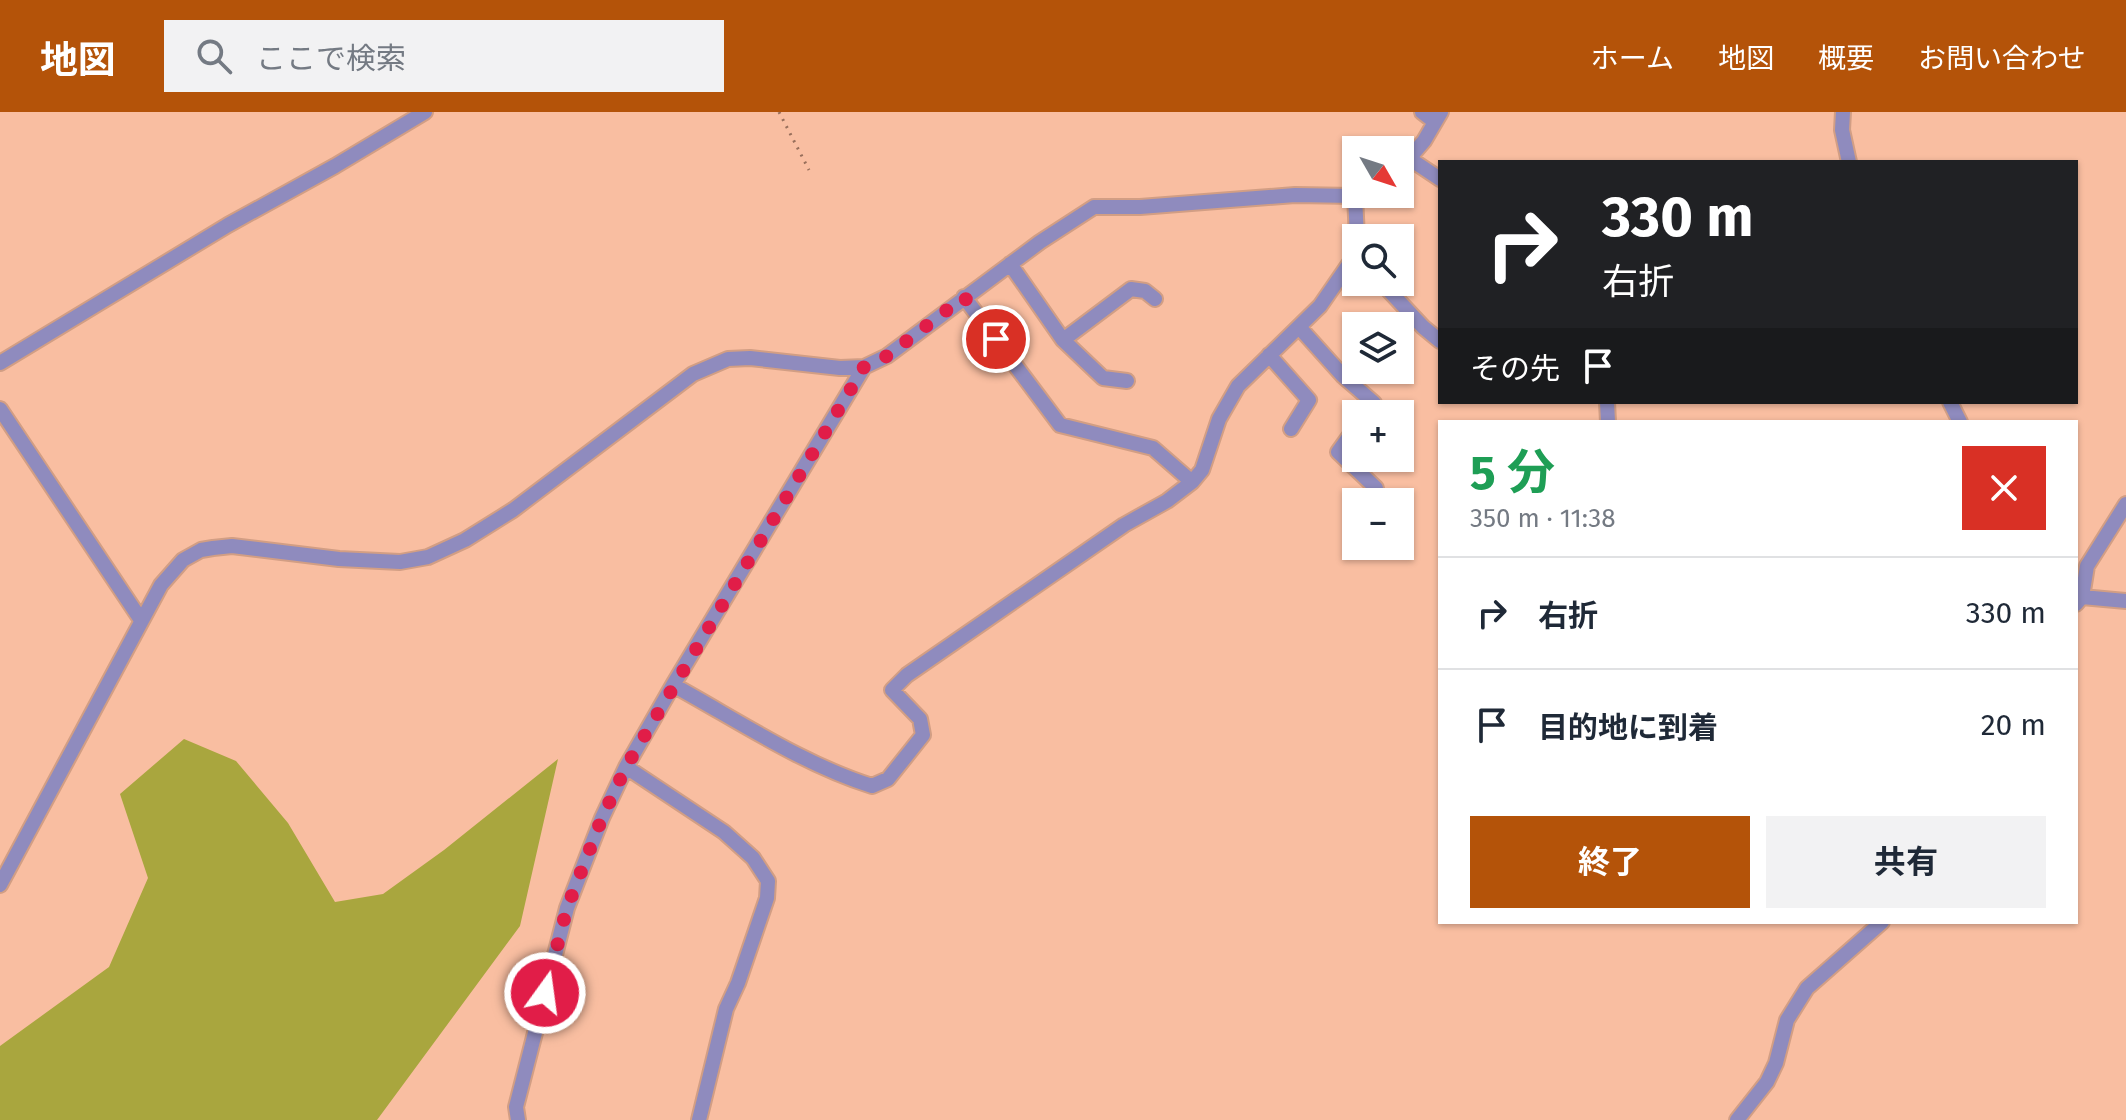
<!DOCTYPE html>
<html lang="ja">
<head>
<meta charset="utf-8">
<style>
  :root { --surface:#fff; --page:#f2f2f3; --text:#1f2937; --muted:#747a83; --line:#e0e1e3; --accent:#b45309 }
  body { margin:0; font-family:"Fira Sans","Noto Sans JP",sans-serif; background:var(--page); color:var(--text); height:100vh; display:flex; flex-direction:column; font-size:30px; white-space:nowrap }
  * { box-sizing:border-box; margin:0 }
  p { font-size:26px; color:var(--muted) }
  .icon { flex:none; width:44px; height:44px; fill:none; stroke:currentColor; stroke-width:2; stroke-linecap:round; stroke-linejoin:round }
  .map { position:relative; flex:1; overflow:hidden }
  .panel { position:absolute; left:1438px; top:308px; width:640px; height:504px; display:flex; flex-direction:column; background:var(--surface); border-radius:0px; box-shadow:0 2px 6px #0004 }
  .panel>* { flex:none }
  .guide { position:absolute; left:1438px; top:48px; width:640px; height:244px; border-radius:0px; box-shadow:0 2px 6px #0004; background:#202124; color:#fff; overflow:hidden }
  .needle { width:52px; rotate:129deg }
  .tools { position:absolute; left:1342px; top:24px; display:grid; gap:16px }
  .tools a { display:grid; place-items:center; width:72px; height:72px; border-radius:0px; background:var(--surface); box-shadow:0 2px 6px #0004; font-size:40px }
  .pin { position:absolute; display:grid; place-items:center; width:68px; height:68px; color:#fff; margin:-34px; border:4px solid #fff; border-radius:50%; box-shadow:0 2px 8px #0007 }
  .me { position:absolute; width:88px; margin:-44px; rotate:14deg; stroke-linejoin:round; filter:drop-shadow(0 0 6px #0008) }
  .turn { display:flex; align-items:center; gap:28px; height:168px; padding:0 32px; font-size:36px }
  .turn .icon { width:104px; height:104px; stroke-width:2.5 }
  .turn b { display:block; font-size:56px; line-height:68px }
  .then { display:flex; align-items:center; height:76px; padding:0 32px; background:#0003; gap:16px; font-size:30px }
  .round { display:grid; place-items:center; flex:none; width:84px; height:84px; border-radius:0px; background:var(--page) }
  .summary { display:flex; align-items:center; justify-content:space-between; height:136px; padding:0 32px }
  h1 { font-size:48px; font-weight:700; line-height:60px; color:#1e9e55 }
  .primary-button { display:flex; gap:16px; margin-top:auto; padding:16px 32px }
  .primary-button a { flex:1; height:92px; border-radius:0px; background:var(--accent); color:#fff; font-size:32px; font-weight:700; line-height:92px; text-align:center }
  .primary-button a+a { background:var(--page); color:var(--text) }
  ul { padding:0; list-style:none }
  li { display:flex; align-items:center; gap:24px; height:112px; padding:0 32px; border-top:2px solid var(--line) }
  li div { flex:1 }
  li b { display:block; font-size:30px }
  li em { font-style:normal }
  header { display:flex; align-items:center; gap:48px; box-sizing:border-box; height:112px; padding:0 40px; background:var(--accent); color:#fff }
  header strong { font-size:38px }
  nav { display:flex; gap:44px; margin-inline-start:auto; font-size:28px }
  .search { width:560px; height:72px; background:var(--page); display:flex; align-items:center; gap:20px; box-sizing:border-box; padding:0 28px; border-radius:0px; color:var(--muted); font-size:30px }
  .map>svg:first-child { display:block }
</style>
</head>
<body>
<header>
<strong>地図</strong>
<div class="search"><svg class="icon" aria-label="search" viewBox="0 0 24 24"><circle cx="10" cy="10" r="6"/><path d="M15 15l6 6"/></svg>ここで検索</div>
<nav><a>ホーム</a><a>地図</a><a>概要</a><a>お問い合わせ</a></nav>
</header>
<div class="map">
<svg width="2126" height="1008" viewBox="0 0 2126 1008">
  <rect width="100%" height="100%" fill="#f9bea1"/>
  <path fill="#a9a63e" d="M184,627l52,22 52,62 47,79 48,-8 61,-44 114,-91 -38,167 -143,194h-377v-74l109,-79 39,-89 -28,-84z"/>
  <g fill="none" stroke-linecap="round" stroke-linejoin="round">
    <defs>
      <path id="street" d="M1422,0l13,10
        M1843,0l-1,18 7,32
        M1410,47l30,20
        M1400,57l24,-28 17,-29
        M1355,84l2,42
        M1010,152l53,76 40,38 24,3
        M1381,170l42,45 17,14
        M964,185l96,128 93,23 39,34
        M1299,215l44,49 31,27 -8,11
        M1063,228l68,-51 14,2 10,8
        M1269,243l40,45 -18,29
        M0,251l228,-138 107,-59 90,-54
        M1607,290l1,20
        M1950,290l10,20
        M0,297l141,211
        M1356,315l-18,25 38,36
        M2082,485l5,-31 39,-62
        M2076,492l6,-7 44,4
        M673,573c64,35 129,79 199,101l16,-7 35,-44 -3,-16 -28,-29 15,-15 217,-150 43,-24 25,-19 10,-12 17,-51 19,-33 82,-80 36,-52
        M626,655l98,65 29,26 15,23 -1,17 -29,85 -12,26 -27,111
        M0,773l161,-300 22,-25 18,-10 12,-2 19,-2 107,13 61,3 28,-5 37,-17 48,-30 180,-136 35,-15 22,-1 90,10 24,-1 23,-11 153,-114 54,-35h46l155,-12 60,1 5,-2
        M518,1008l-2,-13 51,-199 35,-90 24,-51 47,-82 191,-318
        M1737,1008l30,-38 9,-19 11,-43 20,-32 75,-66"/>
    </defs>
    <use href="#street" stroke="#d29e84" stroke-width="18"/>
    <path stroke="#986f5b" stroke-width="3" stroke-dasharray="2 6" stroke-linecap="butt" d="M779,0l30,58"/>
    <use href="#street" stroke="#8f8bbe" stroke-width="14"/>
  </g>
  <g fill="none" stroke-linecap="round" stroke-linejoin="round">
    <path stroke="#e11d48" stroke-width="14" stroke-dasharray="0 25.2" d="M545,881l22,-85 35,-90 24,-51 238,-400 23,-11 77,-59 32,42"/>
  </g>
</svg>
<div class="tools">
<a><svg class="needle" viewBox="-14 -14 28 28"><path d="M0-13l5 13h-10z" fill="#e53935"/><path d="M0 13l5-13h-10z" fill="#747a83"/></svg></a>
<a><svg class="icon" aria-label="search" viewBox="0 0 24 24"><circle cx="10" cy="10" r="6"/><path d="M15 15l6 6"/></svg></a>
<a><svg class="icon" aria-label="layers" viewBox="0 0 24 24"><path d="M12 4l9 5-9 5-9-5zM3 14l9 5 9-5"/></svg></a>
<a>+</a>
<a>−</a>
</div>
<div class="pin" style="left:996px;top:227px;background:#d93025"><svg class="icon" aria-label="arrive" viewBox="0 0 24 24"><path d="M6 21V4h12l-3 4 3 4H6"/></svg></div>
<svg class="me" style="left:545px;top:881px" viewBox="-20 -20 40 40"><circle r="17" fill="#e11d48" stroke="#fff" stroke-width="3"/><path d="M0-11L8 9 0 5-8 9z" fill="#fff"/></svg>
<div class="guide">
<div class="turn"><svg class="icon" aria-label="right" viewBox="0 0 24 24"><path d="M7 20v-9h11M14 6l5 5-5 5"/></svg><div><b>330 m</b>右折</div></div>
<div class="then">その先<svg class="icon" aria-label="arrive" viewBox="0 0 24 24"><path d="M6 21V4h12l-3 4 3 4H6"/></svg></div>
</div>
<section class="panel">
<div class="summary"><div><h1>5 分</h1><p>350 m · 11:38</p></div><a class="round" style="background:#d93025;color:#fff"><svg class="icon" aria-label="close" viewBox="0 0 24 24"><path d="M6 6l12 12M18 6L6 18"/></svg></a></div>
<ul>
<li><svg class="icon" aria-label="right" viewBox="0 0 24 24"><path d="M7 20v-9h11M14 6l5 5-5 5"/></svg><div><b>右折</b></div><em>330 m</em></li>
<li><svg class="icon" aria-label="arrive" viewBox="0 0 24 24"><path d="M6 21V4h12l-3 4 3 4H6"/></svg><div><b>目的地に到着</b></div><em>20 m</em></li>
</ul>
<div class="primary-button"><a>終了</a><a>共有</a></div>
</section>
</div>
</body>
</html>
